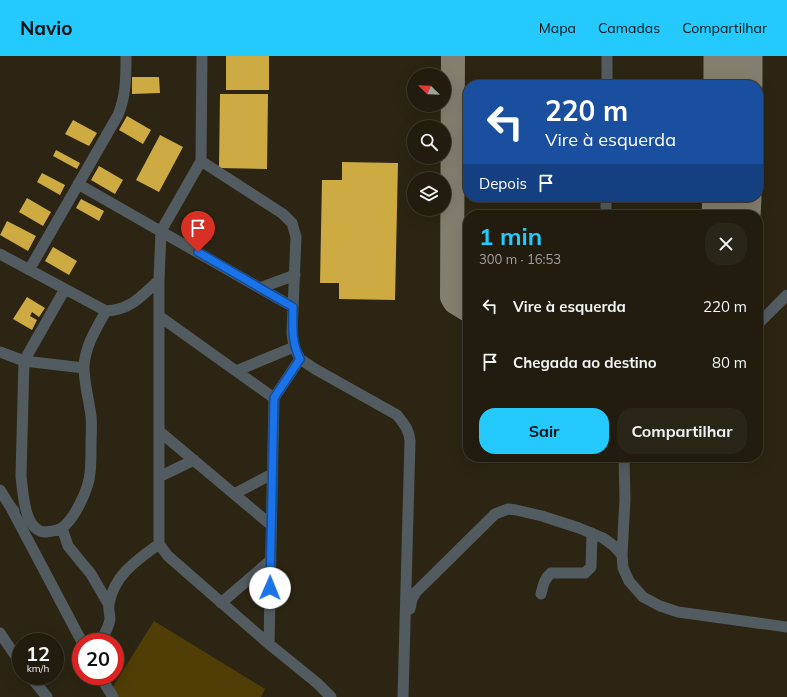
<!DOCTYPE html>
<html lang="pt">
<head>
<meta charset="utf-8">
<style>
  :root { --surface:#211c0e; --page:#292517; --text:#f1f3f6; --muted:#a2a19e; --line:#3e3a2e; --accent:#24c9fe }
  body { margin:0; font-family:Mulish,sans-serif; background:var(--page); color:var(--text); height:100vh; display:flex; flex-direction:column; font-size:15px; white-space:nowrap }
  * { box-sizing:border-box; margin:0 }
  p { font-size:13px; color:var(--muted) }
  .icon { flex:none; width:22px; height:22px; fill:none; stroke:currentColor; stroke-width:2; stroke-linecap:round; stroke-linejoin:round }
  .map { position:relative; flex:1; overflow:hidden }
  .side { position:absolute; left:463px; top:154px; width:300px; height:252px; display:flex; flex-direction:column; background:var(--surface); border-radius:16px; box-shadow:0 4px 16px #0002,0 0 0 1px var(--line) }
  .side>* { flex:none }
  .guide { position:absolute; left:463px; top:24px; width:300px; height:122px; border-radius:16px; box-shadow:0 4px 16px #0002,0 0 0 1px var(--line); background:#1a4fa0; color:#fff; overflow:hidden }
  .needle { width:26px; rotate:293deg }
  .buttons { position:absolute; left:407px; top:12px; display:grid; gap:8px }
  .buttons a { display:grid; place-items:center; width:44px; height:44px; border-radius:50%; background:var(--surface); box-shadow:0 4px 16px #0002,0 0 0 1px var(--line); font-size:20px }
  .speed { position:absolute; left:12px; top:577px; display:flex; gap:8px; font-size:20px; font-weight:700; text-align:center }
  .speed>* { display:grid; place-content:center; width:52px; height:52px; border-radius:50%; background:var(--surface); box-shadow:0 4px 16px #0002,0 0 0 1px var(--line); line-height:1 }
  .speed small { font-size:10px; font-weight:400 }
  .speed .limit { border:6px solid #d22; background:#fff; color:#111 }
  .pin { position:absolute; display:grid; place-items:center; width:34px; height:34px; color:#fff; margin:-41px -17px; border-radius:50% 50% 50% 0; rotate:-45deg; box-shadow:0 0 4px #0007 }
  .pin .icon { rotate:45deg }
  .me { position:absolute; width:44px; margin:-22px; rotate:1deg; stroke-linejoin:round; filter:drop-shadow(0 0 3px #0008) }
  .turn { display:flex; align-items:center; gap:14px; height:84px; padding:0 16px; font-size:18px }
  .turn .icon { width:52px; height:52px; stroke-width:2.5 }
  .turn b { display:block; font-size:28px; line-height:34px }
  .then { display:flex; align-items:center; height:38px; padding:0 16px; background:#0003; gap:8px; font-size:15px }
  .round { display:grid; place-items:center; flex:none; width:42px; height:42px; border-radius:16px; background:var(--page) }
  .headline { display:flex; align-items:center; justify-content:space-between; height:68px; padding:0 16px }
  h1 { font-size:24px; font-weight:700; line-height:30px; color:var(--accent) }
  .primary-button { display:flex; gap:8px; margin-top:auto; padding:8px 16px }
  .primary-button a { flex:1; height:46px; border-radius:16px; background:var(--accent); color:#111; font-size:16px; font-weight:700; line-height:46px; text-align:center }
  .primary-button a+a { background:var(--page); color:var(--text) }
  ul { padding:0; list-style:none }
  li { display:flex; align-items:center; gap:12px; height:56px; padding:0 16px }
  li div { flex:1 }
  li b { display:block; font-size:15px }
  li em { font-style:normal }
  header { display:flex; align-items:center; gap:24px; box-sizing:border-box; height:56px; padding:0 20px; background:var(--accent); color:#111 }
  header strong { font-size:19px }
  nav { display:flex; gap:22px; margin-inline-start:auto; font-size:14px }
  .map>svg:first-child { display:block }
</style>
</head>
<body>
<header>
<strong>Navio</strong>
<nav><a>Mapa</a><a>Camadas</a><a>Compartilhar</a></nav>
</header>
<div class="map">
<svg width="787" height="641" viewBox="0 0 787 641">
  <rect width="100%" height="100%" fill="#2c2513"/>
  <path fill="#503e06" d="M154,565l111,68 -4,8h-146l-6,-4z"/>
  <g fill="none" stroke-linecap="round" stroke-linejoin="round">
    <path stroke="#847e6f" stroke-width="24" d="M453,0l-1,241 3,5 13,8"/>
    <path stroke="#847e6f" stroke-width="59" d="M733,29v-29
      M731,159l1,-18"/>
  </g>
  <path fill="#ceaa43" d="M226,0h43v34h-43z
    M132,21h27l1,16 -28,1z
    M220,38h48l-1,75 -48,-1z
    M127,60l24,14 -8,14 -24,-14z
    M73,64l24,13 -8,13 -24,-12z
    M160,79l23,12 -24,45 -23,-12z
    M56,94l24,13 -3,6 -24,-13z
    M342,106l56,1 -3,137 -56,-1v-16h-19l2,-103h20z
    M99,110l24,14 -8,14 -24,-14z
    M42,117l23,12 -5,10 -23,-13z
    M27,142l24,14 -8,14 -24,-14z
    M81,143l23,12 -5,10 -23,-13z
    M7,165l29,15 -8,15 -28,-16z
    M53,191l24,14 -8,14 -24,-14z
    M27,241l18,11 -6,9 -7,-5 -2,4 7,4 -5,10 -19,-11z"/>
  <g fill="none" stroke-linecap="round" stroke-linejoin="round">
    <path stroke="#525c60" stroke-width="11" d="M202,0l-1,105 -40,70 -2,49v264l9,12 101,88 48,39 14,14
      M607,29v-29
      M201,105l82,53 9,9 4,14 -4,96 2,14 6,12 15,10 82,46c7,9 12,14 13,26l-7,256
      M78,128l215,123
      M606,159v-18
      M0,198l106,57c25,-1 35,-15 53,-31
      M29,214l89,-155c8,-19 8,-38 8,-59
      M260,232l35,-13
      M65,233l-41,72 -3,115c2,16 3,56 25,56 6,-1 12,-1 17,-5 12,-9 26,-39 27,-54 1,-8 1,-18 1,-27 0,-10 1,-21 0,-30 -2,-16 -7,-33 -7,-49 1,-21 12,-38 22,-56
      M159,260l115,82
      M758,268l29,-29
      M0,296l24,9 60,7
      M236,315l58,-24
      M159,375l112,94
      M624,401l1,42 -3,56 1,13 6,13 14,16 17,9 18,6 109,15
      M159,421l35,-17
      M0,434l10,16 4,5
      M234,438l38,-20
      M10,450l72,136
      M62,472l6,18 23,28 18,31
      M541,538c2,-8 3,-15 10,-21h34l6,-6 1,-34
      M221,547l50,-43
      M410,553l2,-10 4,-7 79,-78 13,-5 8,1 26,6 37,12 24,10 11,8 8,9
      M0,577l21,31
      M100,586c4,-7 9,-15 10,-23 0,-5 -2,-10 -1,-15 5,-29 28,-44 50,-60
      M269,588l5,-246 26,-39
      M30,620l17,21
      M100,620l13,21"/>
  </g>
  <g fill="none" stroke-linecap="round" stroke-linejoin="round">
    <defs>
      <path id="route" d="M198,196l95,55c0,18 -2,35 7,52l-26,39 -4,190"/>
    </defs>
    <use href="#route" stroke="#114b97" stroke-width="10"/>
    <use href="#route" stroke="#1a73e8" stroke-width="7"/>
  </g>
</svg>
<div class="buttons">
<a><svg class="needle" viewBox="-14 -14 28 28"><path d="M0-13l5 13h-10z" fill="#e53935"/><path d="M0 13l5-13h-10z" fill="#a2a19e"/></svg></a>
<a><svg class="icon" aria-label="search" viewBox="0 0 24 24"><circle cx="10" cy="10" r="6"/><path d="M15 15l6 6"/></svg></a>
<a><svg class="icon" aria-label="layers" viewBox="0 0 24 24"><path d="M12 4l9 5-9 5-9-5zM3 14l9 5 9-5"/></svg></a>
</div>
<div class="speed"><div>12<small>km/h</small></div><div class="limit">20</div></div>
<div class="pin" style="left:198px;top:196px;background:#d93025"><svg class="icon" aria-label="arrive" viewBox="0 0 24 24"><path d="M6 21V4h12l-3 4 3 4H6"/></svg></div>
<svg class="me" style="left:270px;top:532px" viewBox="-20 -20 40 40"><circle r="19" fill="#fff"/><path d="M0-13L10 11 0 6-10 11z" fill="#1a73e8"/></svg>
<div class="guide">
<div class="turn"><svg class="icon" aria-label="left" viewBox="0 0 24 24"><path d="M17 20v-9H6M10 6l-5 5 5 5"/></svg><div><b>220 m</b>Vire à esquerda</div></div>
<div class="then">Depois<svg class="icon" aria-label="arrive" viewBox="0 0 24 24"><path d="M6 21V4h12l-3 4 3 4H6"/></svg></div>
</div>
<section class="side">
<div class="headline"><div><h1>1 min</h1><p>300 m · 16:53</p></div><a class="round"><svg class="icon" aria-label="close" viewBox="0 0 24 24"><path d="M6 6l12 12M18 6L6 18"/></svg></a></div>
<ul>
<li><svg class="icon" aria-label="left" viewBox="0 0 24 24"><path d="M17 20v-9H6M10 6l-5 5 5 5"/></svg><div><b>Vire à esquerda</b></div><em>220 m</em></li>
<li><svg class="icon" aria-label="arrive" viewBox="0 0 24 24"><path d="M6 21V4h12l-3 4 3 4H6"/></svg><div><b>Chegada ao destino</b></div><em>80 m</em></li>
</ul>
<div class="primary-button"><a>Sair</a><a>Compartilhar</a></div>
</section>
</div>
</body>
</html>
